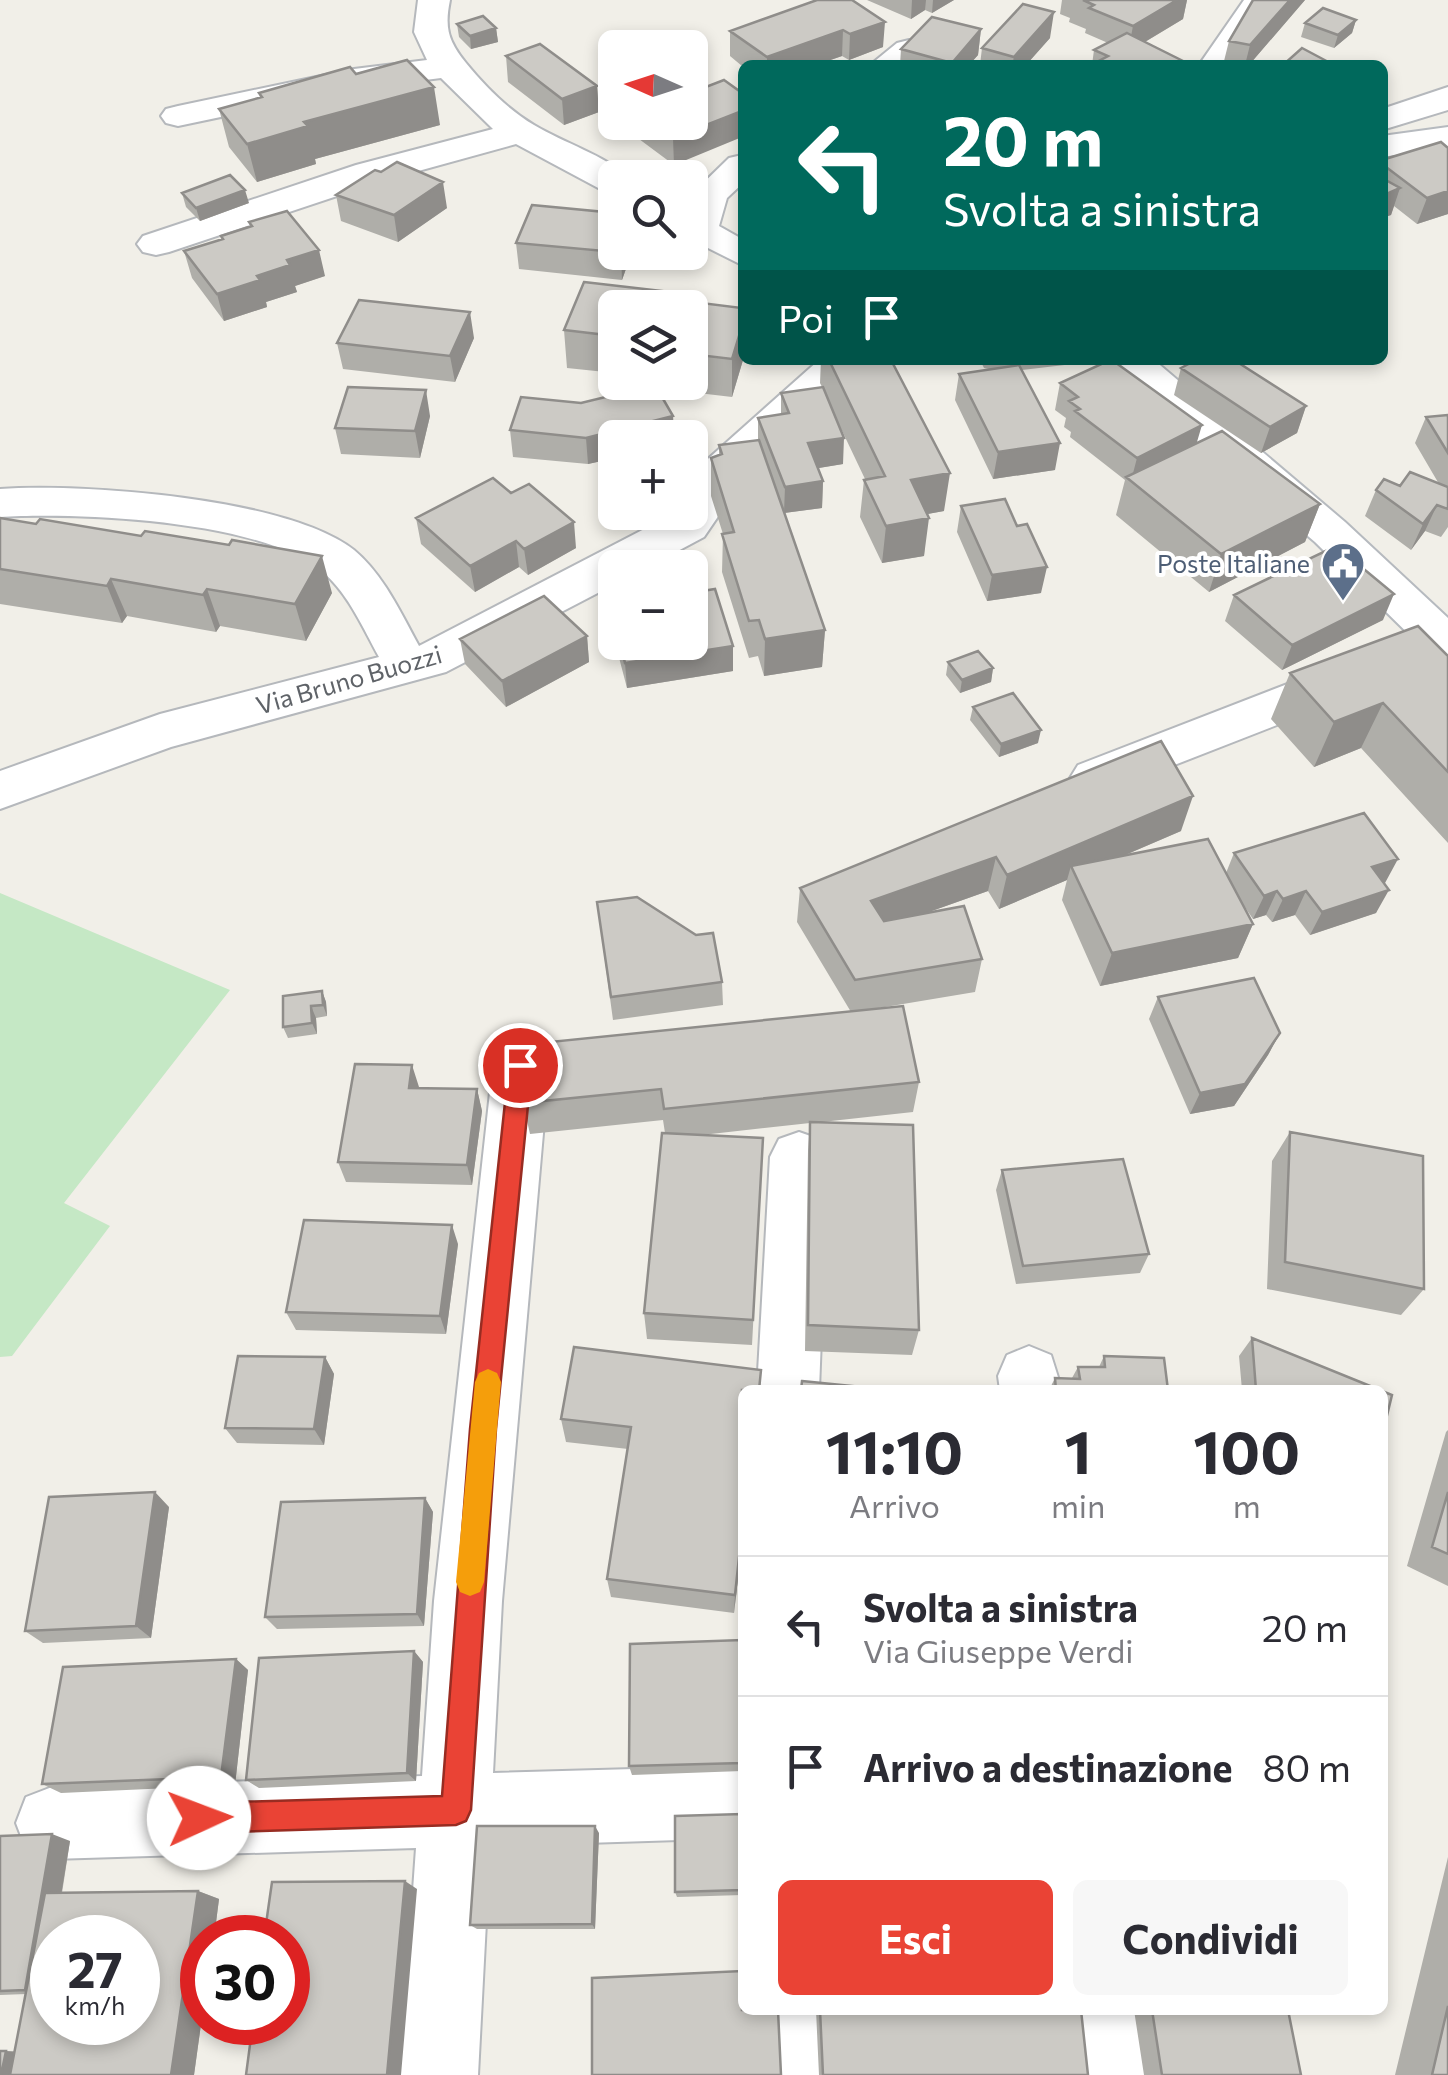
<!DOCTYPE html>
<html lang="it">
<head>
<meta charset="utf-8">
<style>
  :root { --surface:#fff; --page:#f7f7f7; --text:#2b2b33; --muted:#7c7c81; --line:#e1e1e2; --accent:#ea4335 }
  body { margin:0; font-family:Commissioner,sans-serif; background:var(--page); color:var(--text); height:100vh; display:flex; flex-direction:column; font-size:38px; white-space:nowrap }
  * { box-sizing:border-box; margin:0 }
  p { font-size:32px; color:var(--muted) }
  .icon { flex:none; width:55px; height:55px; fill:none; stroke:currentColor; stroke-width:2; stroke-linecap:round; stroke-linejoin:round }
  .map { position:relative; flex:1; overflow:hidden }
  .details { position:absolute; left:738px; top:1385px; width:650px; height:630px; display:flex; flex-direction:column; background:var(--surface); border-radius:15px; box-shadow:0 5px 15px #0003 }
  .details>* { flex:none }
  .guide { position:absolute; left:738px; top:60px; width:650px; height:305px; border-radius:15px; box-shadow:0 5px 15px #0003; background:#00695c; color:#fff; overflow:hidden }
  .needle { width:65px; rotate:273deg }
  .buttons { position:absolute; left:598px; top:30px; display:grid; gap:20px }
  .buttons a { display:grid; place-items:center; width:110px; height:110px; border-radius:15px; background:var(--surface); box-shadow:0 5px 15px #0003; font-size:50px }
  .speed { position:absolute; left:30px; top:1915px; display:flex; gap:20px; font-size:50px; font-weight:700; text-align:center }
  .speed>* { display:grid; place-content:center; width:130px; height:130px; border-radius:50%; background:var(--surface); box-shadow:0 5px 15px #0003; line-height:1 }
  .speed small { font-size:25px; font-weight:400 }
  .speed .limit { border:15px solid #d22; background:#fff; color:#111 }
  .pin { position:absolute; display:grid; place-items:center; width:85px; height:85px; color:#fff; margin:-42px; border:5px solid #fff; border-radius:50%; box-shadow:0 2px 10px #0007 }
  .me { position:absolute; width:110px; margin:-55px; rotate:88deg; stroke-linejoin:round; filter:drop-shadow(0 0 8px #0008) }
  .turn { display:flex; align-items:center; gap:35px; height:210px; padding:0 40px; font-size:45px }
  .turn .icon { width:130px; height:130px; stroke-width:2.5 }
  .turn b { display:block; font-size:70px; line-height:85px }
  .then { display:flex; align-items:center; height:95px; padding:0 40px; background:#0003; gap:20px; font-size:38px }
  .eta { display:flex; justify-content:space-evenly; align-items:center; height:170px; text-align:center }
  .eta b { font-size:60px; font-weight:700; line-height:70px }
  .button { display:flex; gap:20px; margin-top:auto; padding:20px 40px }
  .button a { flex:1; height:115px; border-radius:15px; background:var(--accent); color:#fff; font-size:40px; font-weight:700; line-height:115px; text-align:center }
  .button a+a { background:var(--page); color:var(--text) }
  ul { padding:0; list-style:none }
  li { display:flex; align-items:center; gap:30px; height:140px; padding:0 40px; border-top:2px solid var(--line) }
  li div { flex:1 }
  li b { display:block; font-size:38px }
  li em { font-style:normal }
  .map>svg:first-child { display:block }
</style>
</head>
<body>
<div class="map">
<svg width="1448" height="2075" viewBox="0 0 1448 2075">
  <rect width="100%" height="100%" fill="#f1efe8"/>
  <path fill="#c5e8c5" d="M0,893l230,97 -166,213 46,23 -98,130 -12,1z"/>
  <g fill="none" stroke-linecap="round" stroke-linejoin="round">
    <defs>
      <path id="street" d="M418,0h32c-6,29 -1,42 16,63 18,22 41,46 68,62 30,18 70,30 96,53h-15v15l-13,-3 -86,-46 -134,37 -213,71 -13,3 -13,-3 -6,-8 6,-8 213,-71 137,-36 -52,-51 -87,11 -176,37 -12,-3 -5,-7 5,-7 12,-3 176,-37 73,-9 -13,-28z
        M1244,0h32l-43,65h-34z
        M909,40l12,3 5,7 -17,15h-39l27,-22z
        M1448,87v23l-66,20v-21z
        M742,155v29l-15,14 -8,28 23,13v26l-52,-26 2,-45 37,-36z
        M819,360h44l-133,126 -11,29 -15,22 -58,31h-31v16l-169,88 -275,75 -171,62v-38l160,-57 219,-57c-16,-29 -30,-62 -55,-84 -59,-53 -246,-61 -324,-56v-28c83,-6 288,9 354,61 29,24 47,63 65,96l258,-134h13v-31l10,-15z
        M1413,647l35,11v35l-37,-12 -24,1 -292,114 -17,-5 -8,-13 8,-13 287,-111z
        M521,1041l20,7 8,17 -47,536 -9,172 249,-7v72l-252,8 -12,229h-78l16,-227 -364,11 -26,-10 -10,-26 10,-26 26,-10 370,-11 12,-175 59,-536 8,-17z
        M799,1132l20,7 9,18 -9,233h-62l13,-233 9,-18z
        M1029,1346l22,9 11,35h-62l-2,-14 9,-21z
        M764,2010h76l4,65h-78z
        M1074,2010h76l10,65h-78z"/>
      <path id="secondary" d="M1448,127v20l-66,10v-21z
        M1111,360h43l191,162 103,96v43l-16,-4 -117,-115 -169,-143z"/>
    </defs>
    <use href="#street" stroke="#b5b8bc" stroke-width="4"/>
    <use href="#secondary" stroke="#b6babf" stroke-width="4"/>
    <use href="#street" fill="#fff" fill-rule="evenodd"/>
    <use href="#secondary" fill="#fff" fill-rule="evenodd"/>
  </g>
  <path fill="#afaea9" d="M817,0l66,47 -34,13 -7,-4 -26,9 -74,1 -12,-10v-25z
    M867,0h87l-22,13 -7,-3 -14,9z
    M1062,0h125l-4,19 -38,23 -53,23 2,-15 14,-7 -23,-10 1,-4 -17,-7 1,-4 -10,-4z
    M1253,0h52l-56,65h-26l6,-24z
    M1356,20l-4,13 -18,15 -33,-11 4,-14z
    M457,24l39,4 2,14 -27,7 -12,-12z
    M981,29l-3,26 -9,10h-69l1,-16z
    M1050,38l-24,27h-46l2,-17z
    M506,56l91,30 2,26 -35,13 -56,-43z
    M356,74l84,51 -125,34 1,5 -59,18 -28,-35 -10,-38 41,-11 -1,-5z
    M638,122h52l-16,43 -35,-26z
    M1448,148v66l-31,10 -23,-18 -3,9 -9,3v-58z
    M182,193l67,10 -49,18 -14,-14z
    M336,195l111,13 -49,34 -57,-21z
    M249,222l76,54 -30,10 2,6 -31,10 1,5 -43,14 -32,-43 -8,-27 38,-11 -1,-4 29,-9z
    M516,243l116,9 -10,28 -103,-11z
    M584,282l87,10 1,8 70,8 1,52 -11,37 -76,-9 17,28 1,22h-59v20l-27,6 -75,-7 -3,-27 11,-33 60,6 66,-16 -16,-2v-3h59v-74h-75v65l-48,-5 -3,-38z
    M474,338l-19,44 -112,-13 -6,-26z
    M821,360h70l53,151 -17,3 -3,42 -42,7 -22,-46 4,-37 1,-1 -29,-61 7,46 -25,4 5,13 -1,27 -38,5 41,117 -3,37 -58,9 -6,-20 -9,2 -27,-86 1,-38 -12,-38v-38l8,-3v-10l39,-5v-22l23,-4v-21l41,-6 -2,-4z
    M980,360h94l-1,4 -51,6 33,100 -62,9 -38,-79 4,-26 30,-5 -5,-1z
    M1181,368l125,38 -9,27 -36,20 -87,-58z
    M1060,383l137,60 123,61 -15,38 -96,50 -93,-77 9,-35 -55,-43 1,-5 -7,-5 2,-9 -11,-8z
    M1448,415v112l-7,10 -16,-6 -14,19 -46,-34 11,-26 24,-4 39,-2 -24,-41 11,-26z
    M430,416l-10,42 -79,-4 -6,-26z
    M961,506l56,20 24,67 -54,8 -30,-69z
    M0,518l36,6 296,69 -26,48 -86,-15 -4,6 -89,-16 -5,7 -122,-19z
    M416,518l160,30 -48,27 -9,-8 -44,25 -54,-48z
    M1234,595l149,25 -101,50 -57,-49z
    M615,604v38h75l43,29 -106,17 -15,-57 -2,-26z
    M587,636l2,26 -83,45 -41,-43 -5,-25z
    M1448,656v187l-87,-95 -47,19 -43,-48 19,-46z
    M948,662l45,6 -2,14 -31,11 -14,-18z
    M973,707l65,36 -39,14 -29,-37z
    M1161,741l20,90 -58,25 103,17 8,-20 151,30 -9,30 -66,22 -15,-20 -23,7 -6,-7 -13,4 -11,-16 11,21 -15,34 -138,28 -38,-86 5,-20 -68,29 -11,-18 -59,21 53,47 -7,33 -114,19 58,71 -6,30 -91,10 97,208 -7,25 -107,-4 3,-200 2,-28 -108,12 61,3 -11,207 -105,-6 -3,-26 21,-180 -2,-13 -133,14 -7,-31 328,-91 -54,-90 3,-34z
    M597,902l125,80 1,23 -110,15z
    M322,991l4,11 1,14 -11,2 1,16 -29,4 -5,-11z
    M1158,997l122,36 -12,22 -34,51 -44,8 -41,-95z
    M419,1087v1l58,1 5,22 -10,74 -126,-3 -8,-20z
    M1290,1132l134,157 -23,26 -134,-26 5,-128z
    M1002,1170l147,84 -9,19 -124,11 -20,-94z
    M458,1244l-12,90 -150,-4 -10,-18z
    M1252,1338l128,52h-138l-3,-34z
    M1104,1356l64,34h-119l6,-12h17l6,-11h21z
    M325,1357l9,17 -10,71 -87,-2 -12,-15z
    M761,1370l-1,20h-18v153l-8,70 -123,-16 -4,-18 21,-130 -62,-7 -5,-23z
    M1448,1430v156l-41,-20 39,-134z
    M425,1498l8,14 -9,114 -147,3 -12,-12z
    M169,1507l-18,131 -108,5 -18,-12z
    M742,1640v131l-110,4 -3,-9z
    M414,1651l9,11 -7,119 -157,7 -13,-8z
    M236,1659l12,11 -13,115 -174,8 -19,-9z
    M742,1814v81l-65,2 -2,-5z
    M599,1833l-4,96h-118l-7,-4z
    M0,1836l70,5 -8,52 136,-2 21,8 -5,39h-12v79l-8,58 -179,-23 11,-58 -26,1z
    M1448,1857v218h-53z
    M816,2010h265l7,65h-269z
    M1134,2010h154l13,65h-157z"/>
  <path fill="#8f8d8a" d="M912,0h14l-1,10 -14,9z
    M933,0h21l-22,13z
    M1177,0h10l-4,19 -55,33 5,-26z
    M1290,0h15l-56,65h-4l5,-20z
    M1054,12l-4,26 -24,27h-14l2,-8z
    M1356,20l-4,13 -18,15 4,-13z
    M885,22l-2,25 -34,13 1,-26z
    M496,28l2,14 -27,7 -1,-13z
    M981,29l-3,26 -9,10h-18l1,-2z
    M843,30l-1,26 -26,9h-49v-8z
    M597,86l2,26 -35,13 -2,-26z
    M434,87l6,38 -125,34 1,5 -59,18 -10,-38 57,-22z
    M742,111v26l-68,28 -1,-27z
    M443,182l4,26 -49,34 -4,-27z
    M1400,188l-9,27 -9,3v-22z
    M245,190l4,13 -49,18 -4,-13z
    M1448,191v23l-31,10 10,-26z
    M319,250l6,26 -30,10 2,6 -31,10 1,5 -43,14 -7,-27 70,-34z
    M621,252h11l-10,28z
    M470,312l4,26 -19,44 -5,-26z
    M742,326l1,34 -11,37v-38z
    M426,390l4,26 -10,42 -5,-27z
    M1306,406l-9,27 -36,20 9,-26z
    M673,416l1,22h-59v20l-27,6 -2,-26z
    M1202,425l-8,27 -63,29 6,-23z
    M844,438l-1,26 -36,6 1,-27z
    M1060,443l-5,27 -62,9 5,-27z
    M950,473l-6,38 -38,7 5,-38z
    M823,481l-1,27 -38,5 1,-26z
    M1320,504l-15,38 -96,50 12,-38z
    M1437,505l-12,26 -14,19 12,-26z
    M929,518l-5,38 -42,7 4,-37z
    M574,522l2,26 -48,27 -4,-26z
    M516,541l3,26 -44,25 -5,-26z
    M322,556l10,37 -26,48 -11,-37z
    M1047,567l-6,26 -54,8 5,-26z
    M111,579l16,37 -5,7 -15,-37z
    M207,589l13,37 -4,6 -13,-37z
    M1394,594l-11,26 -101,50 10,-25z
    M825,630l-3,37 -58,9 1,-37z
    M587,636l2,26 -83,45 -4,-26z
    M733,646v25l-106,17 -2,-25z
    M993,668l-2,14 -31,11 2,-13z
    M1383,703l-22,45 -47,19 20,-45z
    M1041,730l-3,13 -39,14 2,-13z
    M1193,796l-12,35 -105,45 -5,-10 -4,14 -68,29 8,-34z
    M996,857l-8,34 -121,43 4,-33z
    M1398,859l-13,24 -26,8 13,-24z
    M1389,890l-13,23 -66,22 12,-23z
    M1277,891l-11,24 -13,4 11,-23z
    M1306,891l-11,24 -23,7 11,-23z
    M1253,924l-15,34 -138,28 12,-33z
    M322,991l4,11 1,14 -4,-11z
    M311,1006l5,12 1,16 -5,-11z
    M1280,1033l-12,22 -34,51 -44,8 10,-21z
    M412,1065l7,22 -3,23 -7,-22z
    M477,1089l5,22 -10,74 -5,-20z
    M452,1225l6,19 -12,90 -6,-18z
    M325,1357l9,17 -10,71 -10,-16z
    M155,1492l14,15 -18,131 -15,-12z
    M425,1498l8,14 -9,114 -7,-12z
    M742,1529v14l-8,70 1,-18z
    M414,1651l9,11 -7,119 -9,-8z
    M236,1659l12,11 -13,115 -14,-8z
    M595,1826l4,7 -4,96 -3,-5z
    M52,1834l18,7 -16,97 -29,52z
    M405,1881l12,8 -16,186h-14z
    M198,1891l21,8 -5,39h-12v79l-8,58h-23z
    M6,2051l21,1 -4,23h-22z"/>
  <path fill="#cccac5" stroke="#8f8d8a" stroke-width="2.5" fill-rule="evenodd" d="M817,0h35l33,22 -35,12 -7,-4 -76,27 -37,-26z
    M1083,0h94l-44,26 -44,-18 5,-3z
    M1253,0h37l-40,45 -21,-4z
    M1023,4l31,8 -40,45 -32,-9z
    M1323,8l33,12 -18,15 -33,-12z
    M483,16l13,12 -26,8 -13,-12z
    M932,17l49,12 -29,34 -51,-14z
    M1127,33l56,28 -2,4h-90l17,-9 -14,-6z
    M540,44l57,42 -35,13 -56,-43z
    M1302,48l32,17h-51z
    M407,60l27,27 -130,35 4,4 -61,18 -28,-35 43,-12 -3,-4 91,-26 6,7z
    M724,80l18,13v18l-69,27 -22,-16h39v-29z
    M1441,142l7,6v43l-21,7 -45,-34v-4z
    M397,162l46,20 -49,33 -58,-20 39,-25 6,2z
    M230,175l15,15 -49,18 -14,-15z
    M1382,178l18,10 -18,8z
    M532,205l83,8v39l-99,-9z
    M287,211l32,39 -32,10 3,5 -33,11 3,4 -43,14 -33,-43 39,-12 -2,-3 31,-10 -3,-4z
    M584,282l87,10 -2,7 73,9v18l-10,33 -42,-5v-46h-75v28l-51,-6z
    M359,300l111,12 -20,44 -113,-13z
    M829,360h62l59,113 -39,7 18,38 -43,8 -22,-46 21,-4z
    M1110,360h2l90,65 -65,33 -62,-47 5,-2 -11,-8 9,-4 -18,-14z
    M1196,360h38l72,46 -36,21 -89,-59z
    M1019,365l41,78 -62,9 -39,-78z
    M655,385l18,31 -87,22 -76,-8 11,-33 60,6z
    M348,387l78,3 -11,41 -80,-3z
    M823,387l21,51 -36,5 15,38 -38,6 -27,-69 31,-5 -8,-20z
    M1448,415v38l-22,-36z
    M1222,431l98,73 -99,50 -95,-77z
    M759,440l66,190 -60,9 -6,-19 -10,1 -27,-87 12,-2 -23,-74 11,-4 -3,-9z
    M1410,472l38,15v22l-11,-4 -14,19 -47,-34 8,-11 16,7z
    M493,478l18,15 18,-9 45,38 -50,27 -8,-8 -46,25 -54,-48z
    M1005,499l12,27 10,-2 20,43 -55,8 -31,-69z
    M0,518l36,6 4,-5 101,17 4,-5 84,14 3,-5 90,16 -27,48 -88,-15 -4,6 -92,-16 -4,7 -107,-17z
    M1336,546l58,48 -102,51 -58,-50z
    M715,589l18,57 -108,17 -5,-21h70v-49z
    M544,596l43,40 -85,45 -42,-42z
    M615,604v21l-5,-20z
    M1418,626l30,30v116l-65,-69 -49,19 -44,-49z
    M978,651l15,17 -31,12 -14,-18z
    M1013,693l28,37 -40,14 -28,-37z
    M1161,741l32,55 -186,79 -11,-18 -125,44 13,20 80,-15 18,53 -127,21 -55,-92z
    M1364,813l34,46 -26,8 17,23 -67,22 -16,-21 -23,8 -6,-8 -13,5 -30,-43z
    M1208,839l45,85 -141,29 -41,-87z
    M637,897l59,38 17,-2 9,49 -111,15 -14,-95z
    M1254,978l26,55 -35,51 -45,9 -42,-96z
    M322,991l1,14 -12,1 1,17 -29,4v-31z
    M903,1006l16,76 -255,27 -3,-20 -138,14 -3,-58z
    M355,1064l57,1 -3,23 68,1 -10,76 -129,-3z
    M810,1122l103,3 6,205 -111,-5z
    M1290,1132l133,24 1,133 -139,-27z
    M662,1133l101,5 -10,182 -109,-7z
    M1123,1159l26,95 -126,12 -21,-96z
    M304,1220l148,5 -12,91 -154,-4z
    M1252,1338l128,52h-124z
    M574,1347l187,23 -2,20h-17v139l-7,66 -128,-16 24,-152 -70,-8z
    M238,1356l87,1 -11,72 -89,-1z
    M1104,1356l60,2 4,32h-112l-1,-12 25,1 -2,-12h27z
    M802,1381l90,9h-91z
    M1382,1391l10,4 -10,41z
    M155,1492l-19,134 -111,5 24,-134z
    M1448,1492v62l-16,-7z
    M425,1498l-8,116 -152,3 16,-115z
    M742,1640v123l-113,3 1,-122z
    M414,1651l-7,122 -161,7 13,-122z
    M236,1659l-15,118 -179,7 21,-117z
    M742,1814v76l-67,2v-76z
    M477,1826h118l-3,98 -122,1z
    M52,1834l-27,156 -25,1v-155z
    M405,1881l-18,194h-141l7,-53h35v-84h-24l8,-56z
    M198,1891l-27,184h-161l35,-182zM52,1938h86v84h-86z
    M742,1971v39h36l3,65h-189v-97z
    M1448,2006v69h-16z
    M820,2010h261l7,65h-265z
    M1152,2010h136l13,65h-139z
    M0,2051h6l-5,24h-1z"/>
  <path fill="#ea4335" stroke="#982c22" stroke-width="2.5" d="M520,1055l9,3 3,7 -36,364 -25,381 -5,11 -10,4 -257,8 -11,-4 -4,-11 4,-10 11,-5 243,-7 28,-367 39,-364 3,-7z"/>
  <path fill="#f59e0b" d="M488,1369l9,4 4,9 -17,200 -4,10 -10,4 -10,-4 -4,-10 19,-200 4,-9z"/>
  <defs>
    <symbol id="civic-pin" viewBox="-11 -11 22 30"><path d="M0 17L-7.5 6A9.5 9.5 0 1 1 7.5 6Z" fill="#5c6f8a" stroke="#fff"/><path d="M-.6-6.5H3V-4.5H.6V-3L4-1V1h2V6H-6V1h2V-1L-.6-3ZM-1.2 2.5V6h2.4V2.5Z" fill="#fff"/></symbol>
  </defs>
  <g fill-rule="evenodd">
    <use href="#civic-pin" x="1318" y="539" width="50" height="68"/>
  </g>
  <g text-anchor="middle" stroke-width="8" stroke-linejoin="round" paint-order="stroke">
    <g font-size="25" fill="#4e5e75" stroke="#fff" text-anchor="end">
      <text x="1310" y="573">Poste Italiane</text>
    </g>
    <g font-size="25" fill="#5f6368" stroke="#fff">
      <text transform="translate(349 680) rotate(-16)" y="9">Via Bruno Buozzi</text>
    </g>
  </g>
</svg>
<div class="buttons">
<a><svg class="needle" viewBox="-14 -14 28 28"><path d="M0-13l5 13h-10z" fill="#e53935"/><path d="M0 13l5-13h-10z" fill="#7c7c81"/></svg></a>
<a><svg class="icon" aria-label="search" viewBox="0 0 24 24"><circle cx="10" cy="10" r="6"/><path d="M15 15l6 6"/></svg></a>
<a><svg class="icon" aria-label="layers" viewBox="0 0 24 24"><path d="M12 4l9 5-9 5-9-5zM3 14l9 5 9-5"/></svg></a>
<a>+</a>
<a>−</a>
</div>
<div class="speed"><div>27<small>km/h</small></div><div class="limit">30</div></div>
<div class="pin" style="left:520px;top:1065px;background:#d93025"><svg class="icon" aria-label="arrive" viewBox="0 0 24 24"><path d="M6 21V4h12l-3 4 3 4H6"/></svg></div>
<svg class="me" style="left:199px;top:1818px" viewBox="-20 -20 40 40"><circle r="19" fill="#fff"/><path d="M0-13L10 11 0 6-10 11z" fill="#ea4335"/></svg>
<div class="guide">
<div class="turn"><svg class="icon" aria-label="left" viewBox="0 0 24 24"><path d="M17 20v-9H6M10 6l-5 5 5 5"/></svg><div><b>20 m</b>Svolta a sinistra</div></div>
<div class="then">Poi<svg class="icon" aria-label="arrive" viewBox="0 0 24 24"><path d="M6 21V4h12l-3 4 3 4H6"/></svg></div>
</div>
<section class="details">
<div class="eta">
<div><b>11:10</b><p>Arrivo</p></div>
<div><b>1</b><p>min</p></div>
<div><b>100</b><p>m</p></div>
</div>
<ul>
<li><svg class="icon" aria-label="left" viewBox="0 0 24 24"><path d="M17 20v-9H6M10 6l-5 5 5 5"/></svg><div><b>Svolta a sinistra</b><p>Via Giuseppe Verdi</p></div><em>20 m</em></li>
<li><svg class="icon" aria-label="arrive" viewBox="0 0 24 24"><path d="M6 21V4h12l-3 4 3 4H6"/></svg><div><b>Arrivo a destinazione</b></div><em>80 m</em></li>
</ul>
<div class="button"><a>Esci</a><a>Condividi</a></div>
</section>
</div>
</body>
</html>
